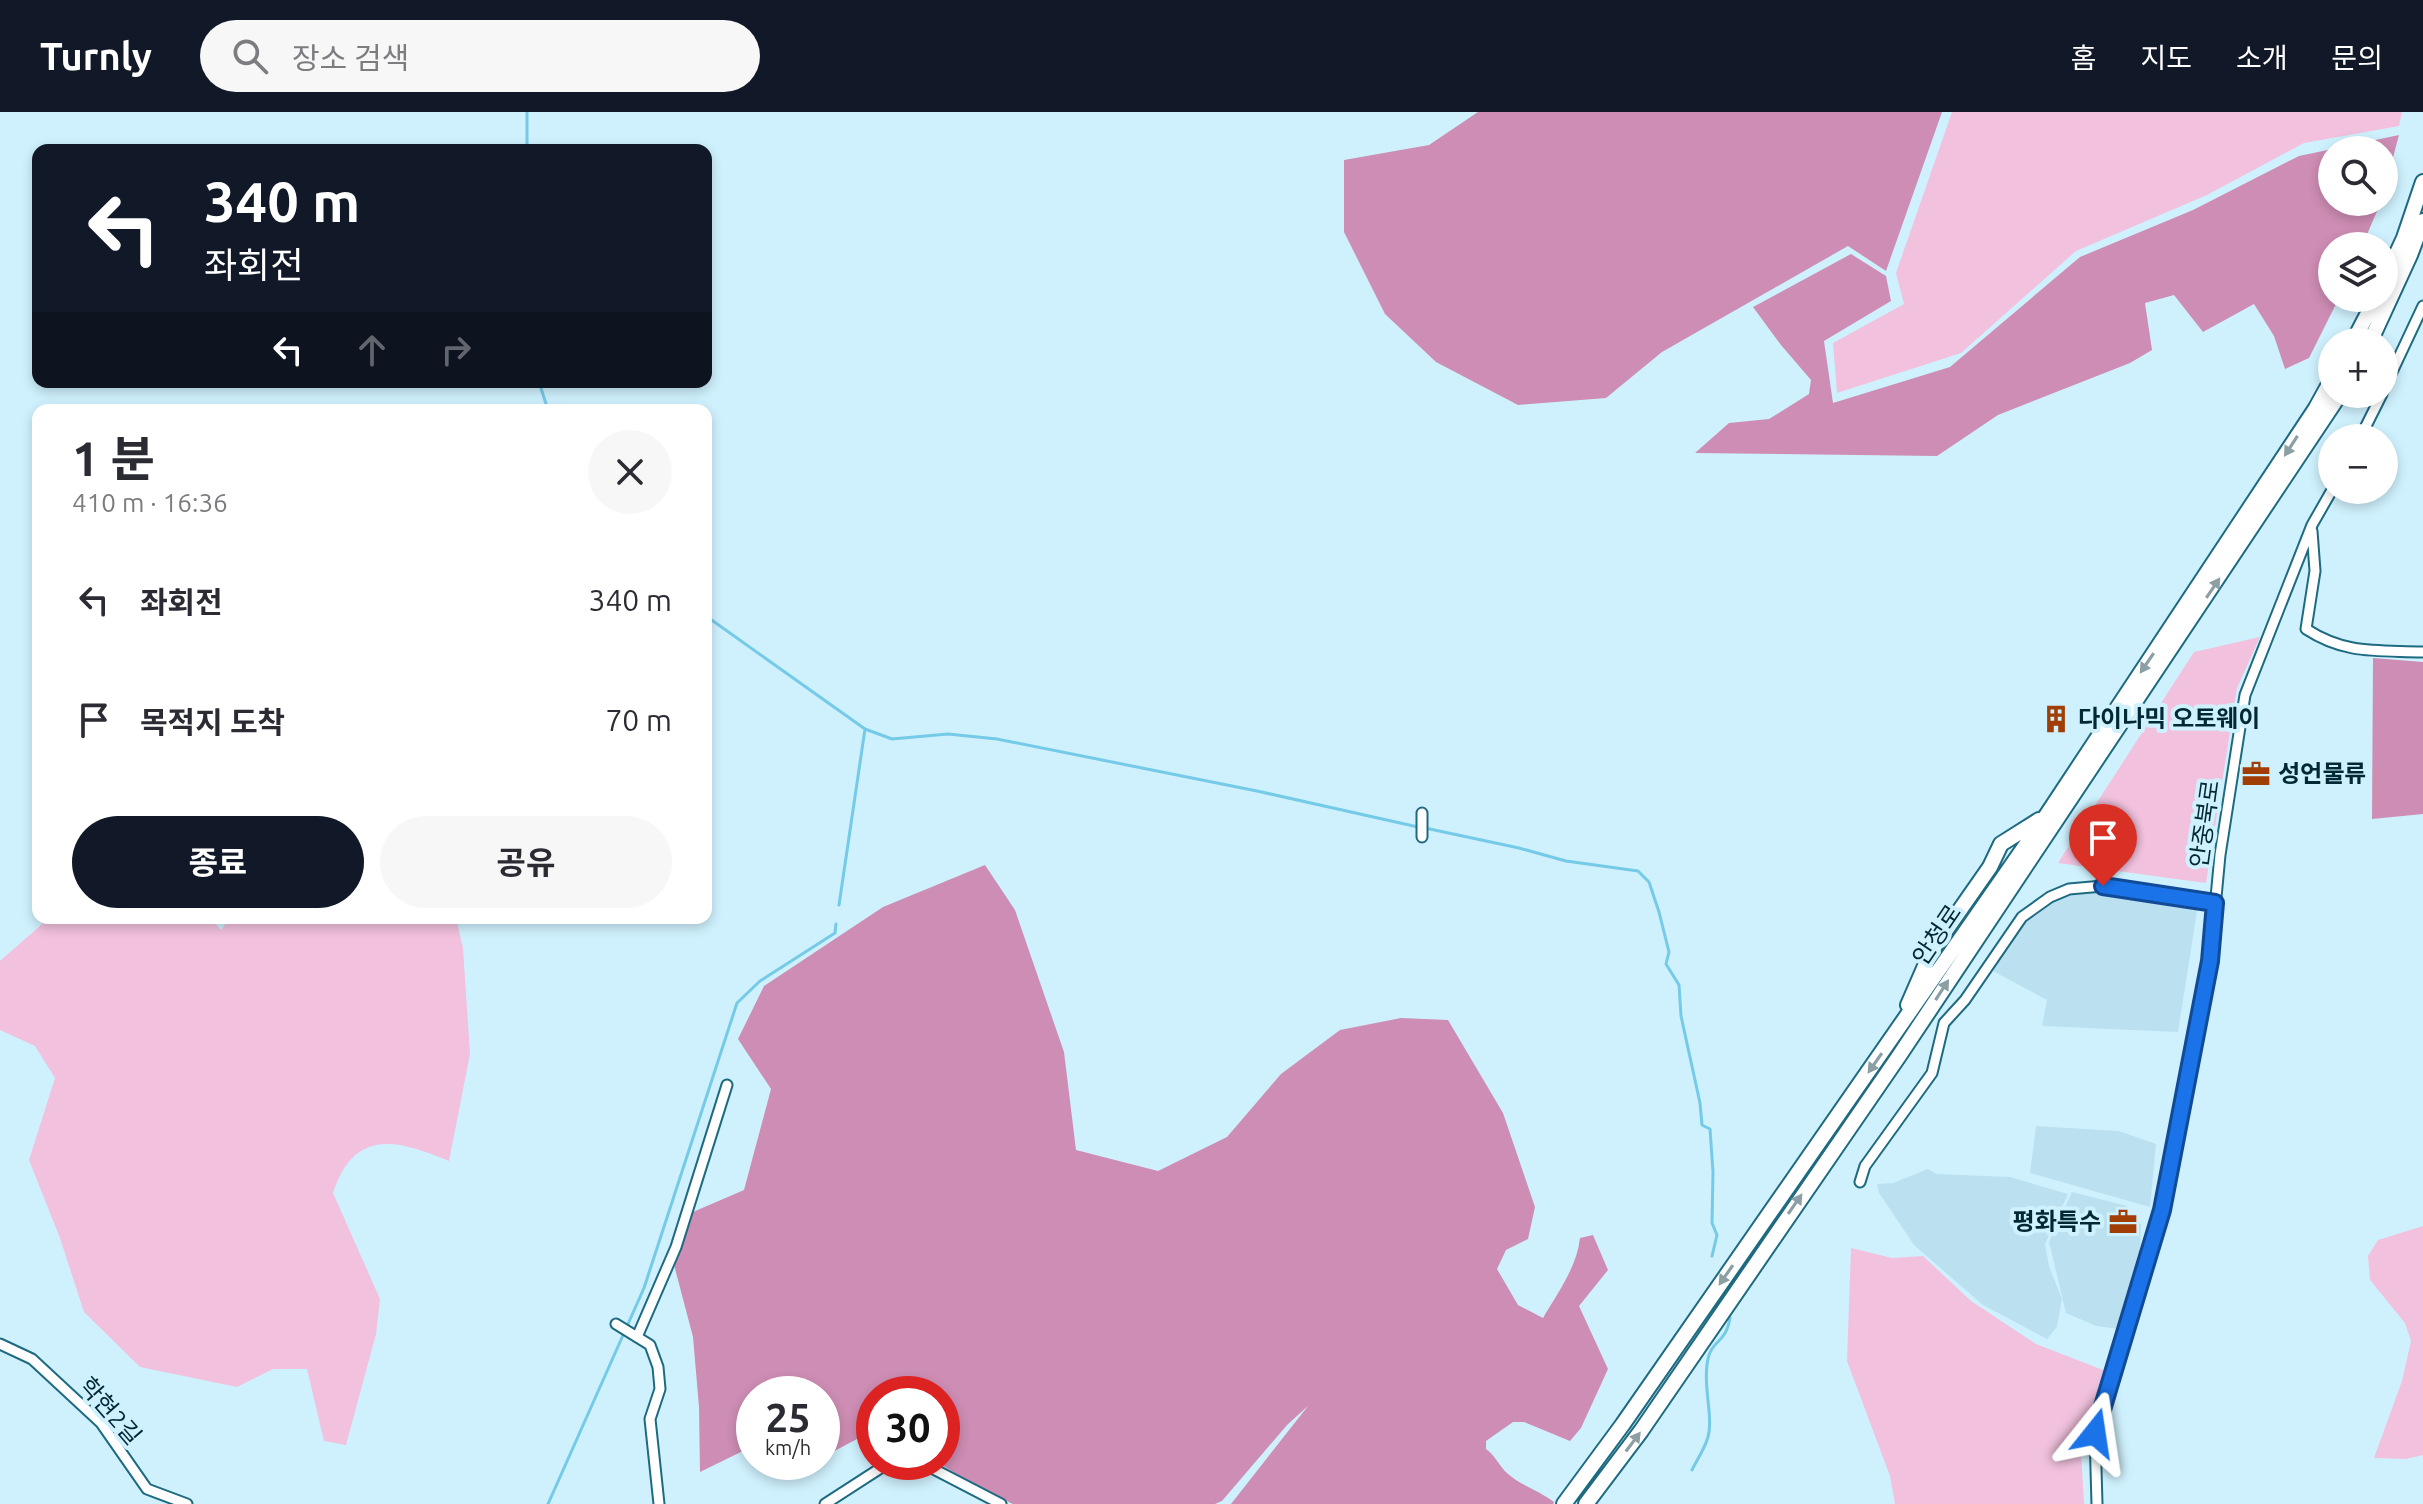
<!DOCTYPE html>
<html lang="ko">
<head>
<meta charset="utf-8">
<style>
  :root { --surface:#fff; --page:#f7f7f7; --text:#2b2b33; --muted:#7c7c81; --accent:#111827 }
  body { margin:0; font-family:Ubuntu,"Noto Sans KR",sans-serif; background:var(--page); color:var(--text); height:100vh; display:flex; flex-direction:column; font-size:30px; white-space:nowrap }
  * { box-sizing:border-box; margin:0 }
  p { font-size:26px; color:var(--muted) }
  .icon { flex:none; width:44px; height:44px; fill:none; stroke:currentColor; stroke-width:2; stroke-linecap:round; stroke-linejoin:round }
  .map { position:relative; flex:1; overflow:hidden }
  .side { position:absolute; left:32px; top:292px; width:680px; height:520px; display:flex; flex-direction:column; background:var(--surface); border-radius:16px; box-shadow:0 4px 12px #0003 }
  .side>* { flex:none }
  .hud { position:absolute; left:32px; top:32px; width:680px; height:244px; border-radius:16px; box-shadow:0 4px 12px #0003; background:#111827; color:#fff; overflow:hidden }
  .controls { position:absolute; left:2318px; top:24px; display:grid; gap:16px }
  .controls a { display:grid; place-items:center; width:80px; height:80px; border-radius:50%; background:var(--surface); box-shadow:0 4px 12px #0003; font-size:40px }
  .speed { position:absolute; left:736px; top:1264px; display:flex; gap:16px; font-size:40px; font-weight:700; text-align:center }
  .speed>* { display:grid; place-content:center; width:104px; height:104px; border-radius:50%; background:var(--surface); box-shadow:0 4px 12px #0003; line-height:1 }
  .speed small { font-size:20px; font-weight:400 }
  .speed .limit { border:12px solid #d22; background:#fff; color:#111 }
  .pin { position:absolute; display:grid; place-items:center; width:68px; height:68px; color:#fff; margin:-82px -34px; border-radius:50% 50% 50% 0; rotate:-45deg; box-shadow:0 0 8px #0007 }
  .pin .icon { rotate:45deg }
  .me { position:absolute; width:88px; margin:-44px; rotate:15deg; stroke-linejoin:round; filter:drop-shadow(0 0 6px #0008) }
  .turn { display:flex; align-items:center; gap:28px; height:168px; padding:0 40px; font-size:36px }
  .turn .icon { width:104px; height:104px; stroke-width:2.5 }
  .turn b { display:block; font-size:56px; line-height:68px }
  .lanes { display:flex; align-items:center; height:76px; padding:0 40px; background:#0003; justify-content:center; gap:40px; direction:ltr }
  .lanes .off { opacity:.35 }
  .round { display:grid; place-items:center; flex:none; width:84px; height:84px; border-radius:42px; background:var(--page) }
  .head { display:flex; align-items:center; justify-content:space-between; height:136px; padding:0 40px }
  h1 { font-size:48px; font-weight:700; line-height:60px }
  .cta { display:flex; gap:16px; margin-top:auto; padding:16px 40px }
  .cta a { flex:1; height:92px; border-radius:48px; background:var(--accent); color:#fff; font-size:32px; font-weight:700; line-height:92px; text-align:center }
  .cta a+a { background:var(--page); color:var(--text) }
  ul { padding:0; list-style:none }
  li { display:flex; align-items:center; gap:24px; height:120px; padding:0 40px }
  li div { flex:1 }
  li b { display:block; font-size:30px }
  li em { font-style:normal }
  header { display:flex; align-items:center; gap:48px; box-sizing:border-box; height:112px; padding:0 40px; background:var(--accent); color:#fff }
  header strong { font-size:38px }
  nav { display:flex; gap:44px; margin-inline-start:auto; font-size:28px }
  .search { width:560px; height:72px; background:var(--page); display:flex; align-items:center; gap:20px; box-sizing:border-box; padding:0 28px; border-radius:44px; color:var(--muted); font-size:30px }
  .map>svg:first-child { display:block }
</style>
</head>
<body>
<header>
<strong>Turnly</strong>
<div class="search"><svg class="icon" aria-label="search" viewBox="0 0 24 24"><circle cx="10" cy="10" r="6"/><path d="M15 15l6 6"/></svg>장소 검색</div>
<nav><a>홈</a><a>지도</a><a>소개</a><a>문의</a></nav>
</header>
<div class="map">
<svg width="2423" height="1392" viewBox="0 0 2423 1392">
  <rect width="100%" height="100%" fill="#cff1fe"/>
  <path fill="#bbe1f0" d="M2107,778l91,15 -20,127 -136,-6 5,-26 -54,-29 32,-53 46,-26z
    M2036,1014l83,5 37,13 -6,63 -120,-34z
    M1928,1057l9,5 73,3 58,17 -23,50 4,22 13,33 -5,28 -10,12 -64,-34 -69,-60 -35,-52 -2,-9 16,-1z
    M2072,1080l55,14 -1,10 15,8 -1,28 -22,77 -22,-3 -30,-13 -17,-71z"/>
  <path fill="#f1c1dd" d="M1952,0h450l-3,14 -95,17 -97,52 -131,56 -115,102 -124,40 -4,-50 71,-39 -8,-31z
    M2260,525l-23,51 -31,195 -148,-20 136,-211z
    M49,806h162l10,12 9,-12h226l7,30 7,106 -21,107c-52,-22 -95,-33 -116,32l47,106 -4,35 -30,111 -22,-4 -17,-72h-34l-36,18 -97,-20 -56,-55 -24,-74 -31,-78 26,-82 -20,-32 -35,-16v-69z
    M2423,1114v229l-17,4 -32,-1 28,-77 9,-40 -6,-18 -35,-43 -2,-24 10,-16z
    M1851,1136l41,10 31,-2 48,45 65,43 67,26 -22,82 3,52h-189l-5,-28 -43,-115z"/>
  <path fill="#ce8db4" d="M1478,0h464l-56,159 -38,-25 -186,106 -56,46 -88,7 -82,-43 -51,-48 -41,-82v-72l85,-15z
    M2399,23l-15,56v-41h-52v52h49l-19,44h-30v52h7l-30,60 -24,11 -11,-33 -20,-32 -51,28 -29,-37 -29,8 7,47 -22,13 -132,52 -61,41 -242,-3 34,-30 40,-4 40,-25 2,-14 -30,-35 -28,-38 98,-53 35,22 5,25 -67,40 9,62 117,-36 130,-110 113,-47 106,-54z
    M2373,546l50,4v152l-51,5z
    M985,753l30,45 49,142 12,98 82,21 69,-34 54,-63 59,-44 61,-12 47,2 55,93 32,94 -7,32 -22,11 -9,19 21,36 25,13c14,-24 34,-51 37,-80l13,-3 15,35 -29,36 29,63 -27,59 -11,13 -46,-19h-11l-27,19v8c10,7 13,17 22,25 14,12 32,17 46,28l-1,2h-322l77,-98 -21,19 -65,76 -7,3h-202l-31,-14 -45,-28h5v-68h-68v36l-49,26 -3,-1v-61h-68v54l-7,1 -47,23 -1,-65 -6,-70 -20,-76 20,-49 51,-22 27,-101 -33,-50 26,-53 119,-79z"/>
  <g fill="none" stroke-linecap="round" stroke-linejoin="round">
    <path stroke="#75cae8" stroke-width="3" d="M527,38v-38
      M539,270l9,28
      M706,504l159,113 -26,176
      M865,617l27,10 56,-5 49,5 260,52 161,36
      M1425,716l94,20 47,13 72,10 11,11 10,30 10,40 -3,12 13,21 2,31 19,87 2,22 8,4 3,43 -1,51 5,12 -5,21
      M1692,1358c5,-10 13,-22 16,-33 6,-22 -7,-55 1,-82 5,-15 17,-13 21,-37
      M548,1392l96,-216 93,-285 23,-22 75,-48 1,-9"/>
    <defs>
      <path id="street" d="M2384,277l39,-83
        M2360,326l22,-44
        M2312,419l3,40 -9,58c40,26 72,21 117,23
        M1422,725v-24
        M1860,1070l5,-16 67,-93 12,-50 21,-23 57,-83 28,-20 19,-8 34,-3 112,17
        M616,1212l34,21 8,22 2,22 -10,30 9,85
        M637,1225l39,-90 51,-162
        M0,1232l32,15 69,64 46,66 40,15
        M920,1350l81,42
        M825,1392l65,-42
        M2097,1392l-2,-71 67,-223 48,-249 10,-106 25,-160 67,-170 20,-35"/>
      <path id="secondary" d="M2384,169l20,-43 19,-56
        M2353,230l23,-44
        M2370,230l40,-87 13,-34
        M1908,893l24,-55 58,-83 11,-23 38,-24
        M1564,1392l59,-80 423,-608 270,-408 16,-29
        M1586,1392l55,-73 258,-375 441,-662"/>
    </defs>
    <use href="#street" stroke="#1e6a81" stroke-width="13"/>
    <use href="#secondary" stroke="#1e6a81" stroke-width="18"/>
    <use href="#street" stroke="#fff" stroke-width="9"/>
    <use href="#secondary" stroke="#fff" stroke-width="14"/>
  </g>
  <defs><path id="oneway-solid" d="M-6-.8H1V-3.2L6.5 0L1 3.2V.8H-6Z" transform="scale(2)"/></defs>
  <g fill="#8c9fa4">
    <use href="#oneway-solid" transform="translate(2291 334) rotate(123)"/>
    <use href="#oneway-solid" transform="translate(2213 476) rotate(-56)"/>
    <use href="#oneway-solid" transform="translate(2147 551) rotate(124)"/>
    <use href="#oneway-solid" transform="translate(1942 878) rotate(-57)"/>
    <use href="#oneway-solid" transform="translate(1875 951) rotate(125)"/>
    <use href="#oneway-solid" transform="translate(1795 1092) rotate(-55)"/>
    <use href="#oneway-solid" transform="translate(1726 1163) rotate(125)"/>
    <use href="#oneway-solid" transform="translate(1633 1330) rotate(-53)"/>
  </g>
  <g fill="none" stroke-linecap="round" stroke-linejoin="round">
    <defs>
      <path id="route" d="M2095,1321l67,-223 48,-249 5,-58 -112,-17"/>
    </defs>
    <use href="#route" stroke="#114b97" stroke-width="20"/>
    <use href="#route" stroke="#1a73e8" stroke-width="14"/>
  </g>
  <defs>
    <symbol id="building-bare" viewBox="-9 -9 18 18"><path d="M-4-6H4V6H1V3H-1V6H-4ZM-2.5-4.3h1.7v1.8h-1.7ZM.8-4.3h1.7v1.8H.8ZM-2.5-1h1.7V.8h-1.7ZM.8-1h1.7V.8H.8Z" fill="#a13e05" stroke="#cff1fe" stroke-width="2.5" paint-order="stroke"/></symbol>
    <symbol id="office-bare" viewBox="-9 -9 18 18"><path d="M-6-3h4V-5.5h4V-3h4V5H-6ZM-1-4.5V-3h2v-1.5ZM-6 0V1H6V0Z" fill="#a13e05" stroke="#cff1fe" stroke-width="2.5" paint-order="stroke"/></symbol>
  </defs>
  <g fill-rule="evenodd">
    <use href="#building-bare" x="2036" y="587" width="40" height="40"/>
    <use href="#office-bare" x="2236" y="642" width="40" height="40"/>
    <use href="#office-bare" x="2103" y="1090" width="40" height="40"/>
  </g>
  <g text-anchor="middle" stroke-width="8" stroke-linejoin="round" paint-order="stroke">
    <g font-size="24" font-weight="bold" fill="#002935" stroke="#cff1fe" text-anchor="start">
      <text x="2078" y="615">다이나믹 오토웨이</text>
      <text x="2278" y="670">성언물류</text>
      <text x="2101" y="1118" text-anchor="end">평화특수</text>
    </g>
    <g font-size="24" fill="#002935" stroke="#cff1fe">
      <text transform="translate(2205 712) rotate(-82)" y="8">안중북로</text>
      <text transform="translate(1937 823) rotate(-56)" y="8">안청로</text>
      <text transform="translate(110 1299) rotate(49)" y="8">학현2길</text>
    </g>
  </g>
</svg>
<div class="controls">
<a><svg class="icon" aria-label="search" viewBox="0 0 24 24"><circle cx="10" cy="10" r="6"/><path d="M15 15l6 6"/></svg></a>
<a><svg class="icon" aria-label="layers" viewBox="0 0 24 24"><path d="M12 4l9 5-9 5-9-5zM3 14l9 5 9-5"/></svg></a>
<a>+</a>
<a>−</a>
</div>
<div class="speed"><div>25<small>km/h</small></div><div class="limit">30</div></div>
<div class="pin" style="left:2103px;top:774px;background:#d93025"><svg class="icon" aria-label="arrive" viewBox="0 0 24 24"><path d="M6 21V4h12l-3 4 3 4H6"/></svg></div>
<svg class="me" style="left:2095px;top:1321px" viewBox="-20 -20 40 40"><path d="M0-17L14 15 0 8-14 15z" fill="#1a73e8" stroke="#fff" stroke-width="4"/></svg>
<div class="hud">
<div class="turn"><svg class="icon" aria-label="left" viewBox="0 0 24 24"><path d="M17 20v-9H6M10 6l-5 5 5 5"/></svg><div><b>340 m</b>좌회전</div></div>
<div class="lanes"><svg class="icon" aria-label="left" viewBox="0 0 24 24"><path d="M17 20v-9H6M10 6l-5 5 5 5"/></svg><svg class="icon off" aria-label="ahead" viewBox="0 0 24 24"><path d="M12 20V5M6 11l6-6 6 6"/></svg><svg class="icon off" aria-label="right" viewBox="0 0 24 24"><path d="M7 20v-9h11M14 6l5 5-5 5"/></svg></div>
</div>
<section class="side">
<div class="head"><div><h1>1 분</h1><p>410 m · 16:36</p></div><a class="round"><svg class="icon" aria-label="close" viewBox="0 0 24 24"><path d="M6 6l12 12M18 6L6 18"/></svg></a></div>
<ul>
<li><svg class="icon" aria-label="left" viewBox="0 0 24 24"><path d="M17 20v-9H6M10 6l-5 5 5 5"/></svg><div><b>좌회전</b></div><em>340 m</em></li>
<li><svg class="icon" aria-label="arrive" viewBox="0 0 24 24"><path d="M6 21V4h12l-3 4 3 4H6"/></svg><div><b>목적지 도착</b></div><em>70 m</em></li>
</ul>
<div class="cta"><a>종료</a><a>공유</a></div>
</section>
</div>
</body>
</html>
